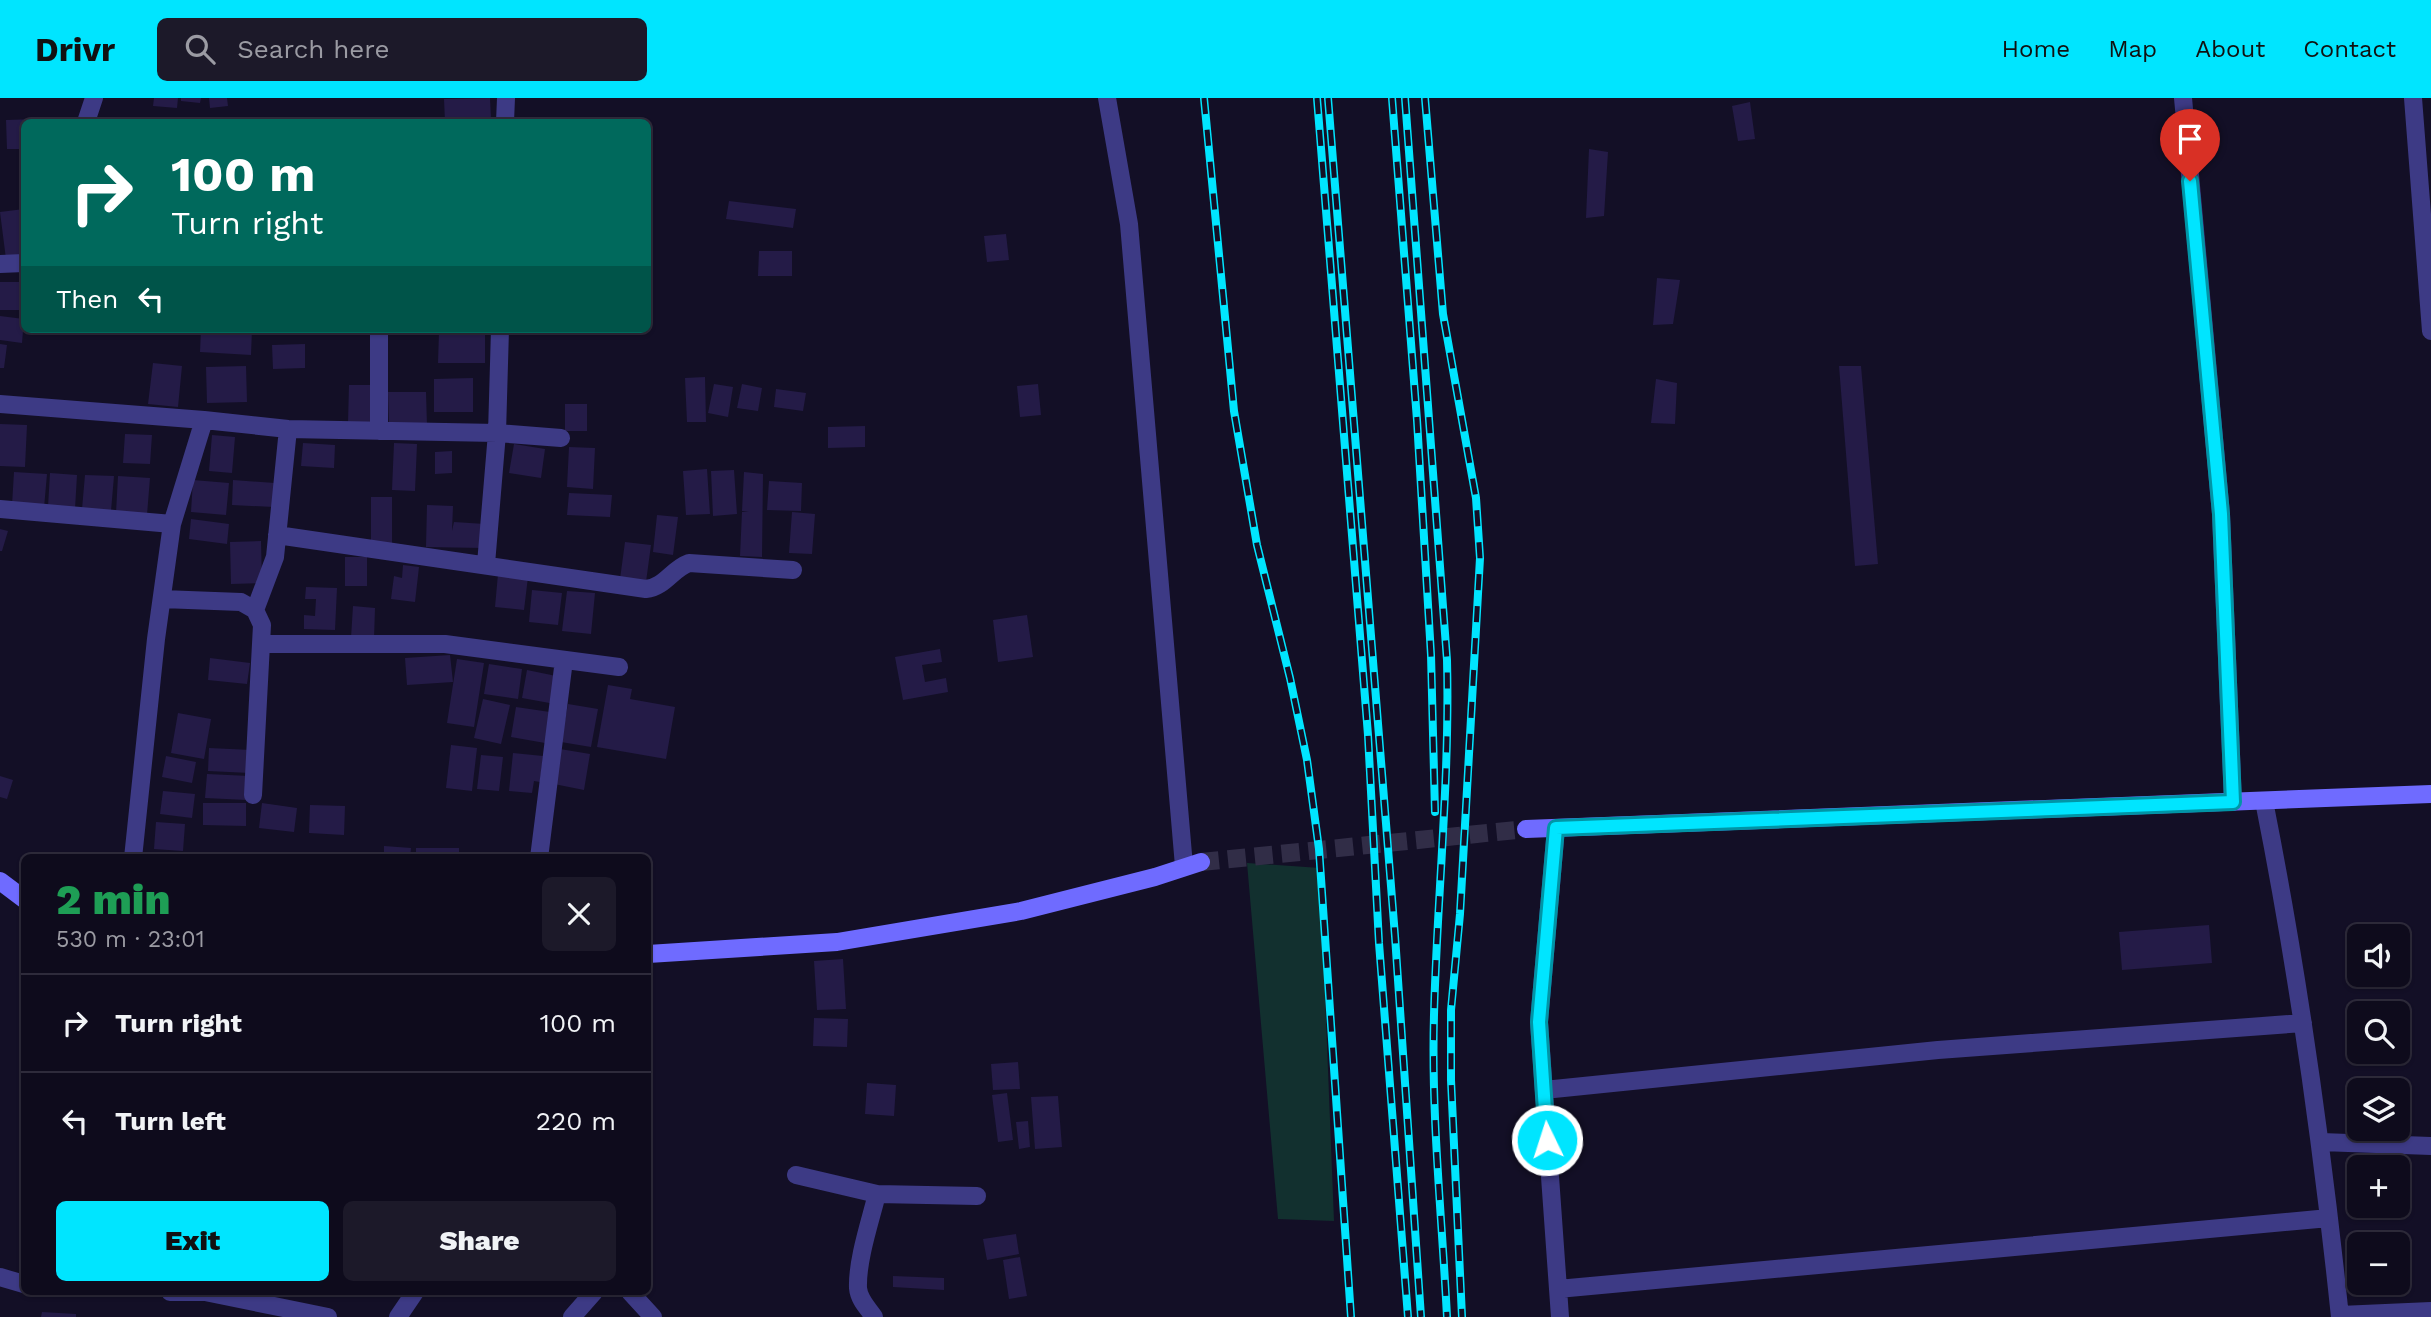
<!DOCTYPE html>
<html lang="en">
<head>
<meta charset="utf-8">
<style>
  :root { --surface:#0e0b1c; --page:#1c1929; --text:#f1f3f6; --muted:#9b9ba3; --line:#2e2b3b; --accent:#00e5ff }
  body { margin:0; font-family:"Work Sans",sans-serif; background:var(--page); color:var(--text); height:100vh; display:flex; flex-direction:column; font-size:26px; white-space:nowrap }
  * { box-sizing:border-box; margin:0 }
  p { font-size:23px; color:var(--muted) }
  .icon { flex:none; width:38px; height:38px; fill:none; stroke:currentColor; stroke-width:2; stroke-linecap:round; stroke-linejoin:round }
  .map { position:relative; flex:1; overflow:hidden }
  .sheet { position:absolute; left:21px; top:756px; width:630px; height:441px; display:flex; flex-direction:column; background:var(--surface); border-radius:10px; box-shadow:0 2px 5px #0004,0 0 0 2px var(--line) }
  .sheet>* { flex:none }
  .top-card { position:absolute; left:21px; top:21px; width:630px; height:214px; border-radius:10px; box-shadow:0 2px 5px #0004,0 0 0 2px var(--line); background:#00695c; color:#fff; overflow:hidden }
  .fabs { position:absolute; left:2347px; top:826px; display:grid; gap:14px }
  .fabs a { display:grid; place-items:center; width:63px; height:63px; border-radius:10px; background:var(--surface); box-shadow:0 2px 5px #0004,0 0 0 2px var(--line); font-size:35px }
  .pin { position:absolute; display:grid; place-items:center; width:60px; height:60px; color:#fff; margin:-72px -30px; border-radius:50% 50% 50% 0; rotate:-45deg; box-shadow:0 0 7px #0007 }
  .pin .icon { rotate:45deg }
  .me { position:absolute; width:77px; margin:-38px; rotate:356deg; stroke-linejoin:round; filter:drop-shadow(0 0 5px #0008) }
  .turn { display:flex; align-items:center; gap:24px; height:147px; padding:0 35px; font-size:32px }
  .turn .icon { width:91px; height:91px; stroke-width:2.5 }
  .turn b { display:block; font-size:49px; line-height:60px }
  .then { display:flex; align-items:center; height:66px; padding:0 35px; background:#0003; gap:14px; font-size:26px }
  .round { display:grid; place-items:center; flex:none; width:74px; height:74px; border-radius:10px; background:var(--page) }
  .summary { display:flex; align-items:center; justify-content:space-between; height:119px; padding:0 35px }
  h1 { font-size:42px; font-weight:800; line-height:52px; color:#1e9e55 }
  .action { display:flex; gap:14px; margin-top:auto; padding:14px 35px }
  .action a { flex:1; height:80px; border-radius:10px; background:var(--accent); color:#111; font-size:28px; font-weight:800; line-height:80px; text-align:center }
  .action a+a { background:var(--page); color:var(--text) }
  ul { padding:0; list-style:none }
  li { display:flex; align-items:center; gap:21px; height:98px; padding:0 35px; border-top:2px solid var(--line) }
  li div { flex:1 }
  li b { display:block; font-size:26px }
  li em { font-style:normal }
  header { display:flex; align-items:center; gap:42px; box-sizing:border-box; height:98px; padding:0 35px; background:var(--accent); color:#111 }
  header strong { font-size:33px }
  nav { display:flex; gap:38px; margin-inline-start:auto; font-size:24px }
  .search { width:490px; height:63px; background:var(--page); display:flex; align-items:center; gap:18px; box-sizing:border-box; padding:0 24px; border-radius:10px; color:var(--muted); font-size:26px }
  .map>svg:first-child { display:block }
</style>
</head>
<body>
<header>
<strong>Drivr</strong>
<div class="search"><svg class="icon" aria-label="search" viewBox="0 0 24 24"><circle cx="10" cy="10" r="6"/><path d="M15 15l6 6"/></svg>Search here</div>
<nav><a>Home</a><a>Map</a><a>About</a><a>Contact</a></nav>
</header>
<div class="map">
<svg width="2431" height="1219" viewBox="0 0 2431 1219">
  <rect width="100%" height="100%" fill="#130f26"/>
  <path fill="#12302f" d="M1247,765l73,5 14,353 -56,-2z"/>
  <path fill="#241b47" d="M154,0h24l-1,10 -24,-2z
    M181,0h20l-1,5 -19,-2z
    M209,0h18l1,8 -18,2z
    M490,0l1,21 -46,3 -1,-23z
    M1750,4l5,37 -17,2 -6,-35z
    M38,21v3h-14v27h-17l-1,-29z
    M1589,51l19,3 -4,64 -18,2z
    M729,103l67,8 -3,19 -67,-9z
    M24,111v47l-18,3 -6,-47z
    M1006,136l3,26 -22,2 -3,-26z
    M759,153h33v25h-34z
    M1657,180l23,2 -7,44 -20,1z
    M0,184h24v28h-24z
    M0,218l24,3 -2,24 -22,-3z
    M201,231h51l-1,26 -51,-3z
    M439,234h46v31h-47z
    M0,246l7,1 -3,23h-4z
    M305,246v24l-32,1 -1,-24z
    M153,265l29,3 -4,41 -30,-3z
    M246,268l1,36 -40,1 -1,-36z
    M1839,268h22l17,198 -23,2z
    M705,279l1,45h-19l-2,-44z
    M473,280v34h-39v-33z
    M1656,281l21,4 -2,41 -24,-1z
    M714,286l19,3 -5,30 -20,-4z
    M742,286l20,4 -4,23 -21,-3z
    M1038,286l3,31 -21,2 -3,-31z
    M349,287h25l-1,38h-25z
    M776,291l30,4 -3,18 -29,-4z
    M388,294h38l1,34 -38,1z
    M565,306h22v27h-22z
    M0,326l27,1 -2,42 -25,-1z
    M865,328v21l-37,1v-21z
    M125,336l27,1 -2,29 -27,-1z
    M212,337l23,2 -3,36 -23,-2z
    M303,345l32,2 -1,23 -33,-2z
    M394,345l23,1 -2,47 -23,-1z
    M514,346l31,5 -4,29 -32,-5z
    M569,349l26,1 -2,41 -26,-2z
    M452,353v22l-17,1v-22z
    M707,371l3,45 -24,1 -3,-44z
    M734,372l3,44 -24,2 -2,-45z
    M14,374l33,2 -3,34 -32,-3z
    M744,374l19,2 -1,83 -22,-1 2,-44h7l-7,-1z
    M50,375l27,2 -2,34 -27,-2z
    M85,377l29,1 -3,35 -29,-2z
    M118,378l32,2 -3,37 -31,-2z
    M193,382l36,3 -3,32 -35,-3z
    M233,382l42,3 -1,24 -42,-2z
    M769,383l33,2 -1,28 -34,-1z
    M569,395l43,2 -2,22 -43,-2z
    M371,399h21v50h-21z
    M427,407l26,1 -1,25 2,-9 31,2 -2,24 -57,-1z
    M792,414l23,2 -3,40 -23,-1z
    M657,417l21,2 -5,38 -20,-3z
    M191,421l38,5 -2,20 -38,-5z
    M0,431l8,2 -6,20h-2z
    M261,443l1,42 -31,1 -1,-42z
    M625,444l26,3 -5,37 -26,-3z
    M345,459h22v29h-22z
    M403,467l16,2 -4,35 -24,-3 3,-23 8,2z
    M498,476l30,3 -4,33 -29,-3z
    M306,489l31,1 -2,42 -31,-1v-14l11,1 1,-17h-11z
    M532,492l30,3 -4,32 -29,-3z
    M567,493l28,2 -4,41 -29,-3z
    M353,508l22,2 -1,31 -23,-1z
    M1027,517l6,42 -35,5 -5,-42z
    M940,551l2,13 -20,3 3,17 21,-4 2,14 -45,8 -8,-43z
    M450,557l3,27 -46,3 -2,-27z
    M210,560l40,5 -3,21 -39,-4z
    M457,561l27,4 -10,64 -27,-4z
    M489,566l33,5 -4,30 -34,-5z
    M527,572l34,7 -6,27 -33,-6z
    M608,587l24,4 -2,10 45,8 -9,52 -69,-12z
    M483,601l27,6 -9,39 -27,-6z
    M568,606l30,5 -7,38 -30,-5z
    M516,609l34,5 -5,31 -34,-6z
    M178,615l33,6 -7,40 -33,-6z
    M451,647l26,3 -5,43 -26,-3z
    M209,650l42,2 -1,23 -42,-2z
    M560,651l30,5 -6,36 -30,-6z
    M513,655l30,3 -3,26 -6,-1 -2,12 -23,-2z
    M481,657l22,2 -4,34 -22,-2z
    M166,658l30,6 -4,21 -30,-6z
    M207,676l42,2 -2,24 -42,-2z
    M0,678l13,4 -6,19 -7,-2z
    M163,693l32,3 -3,24 -32,-4z
    M203,705h43v23l-43,-1z
    M262,705l35,5 -3,24 -35,-4z
    M310,707l35,1 -1,29 -35,-2z
    M156,724l29,2 -2,27 -29,-2z
    M384,748l27,2 -1,10h-26z
    M416,750h43v10h-43z
    M2209,827l3,38 -90,7 -3,-38z
    M843,861l3,50 -29,1 -3,-49z
    M814,920l34,1 -1,28 -34,-1z
    M1018,964l2,27 -27,1 -2,-26z
    M867,985l29,2 -2,31 -29,-2z
    M1007,995l6,47 -15,2 -6,-47z
    M1058,998l4,51 -27,2 -4,-52z
    M1028,1023l2,26 -11,2 -3,-27z
    M1016,1136l3,20 -32,6 -4,-21z
    M1020,1159l7,39 -18,3 -6,-39z
    M893,1178l51,2v12l-51,-3z
    M42,1214l34,2v3h-35z"/>
  <g fill="none" stroke-linecap="round" stroke-linejoin="round">
    <path stroke="#312d47" stroke-width="18" stroke-dasharray="18 9" stroke-linecap="butt" d="M1201,764l325,-33"/>
    <path stroke="#3d3a85" stroke-width="18" d="M1107,0l22,126 55,642
      M2183,0l38,416 12,288
      M2413,0l18,233
      M86,24l8,-24
      M505,24l1,-24
      M0,166l24,-1
      M0,306l204,16 84,9 209,4 64,5
      M379,333v-102
      M0,411l172,15
      M277,437l369,54c19,-2 26,-20 43,-26l104,7
      M486,466l11,-131 3,-104
      M162,501l79,3 14,8 7,15 -9,170
      M255,512l20,-53 13,-128
      M261,546h184l174,23
      M2264,703c34,171 58,343 76,516
      M1556,730l-17,194 21,295
      M133,760l23,-219 16,-115 32,-104
      M539,760l25,-198
      M1544,992l394,-40 365,-27
      M2321,1044l110,4
      M796,1077l81,19 100,2
      M0,1179l24,7
      M1558,1191l771,-71
      M170,1194h35l123,25
      M630,1194l23,25
      M2340,1217l91,-4
      M398,1219l17,-25
      M572,1219l22,-25
      M874,1219c-6,-9 -15,-17 -16,-29 -1,-28 12,-66 19,-94"/>
    <path stroke="#6f6bff" stroke-width="18" d="M1526,731l905,-35
      M0,783l24,18
      M648,856l189,-12 184,-31 134,-34 46,-15"/>
    <defs>
      <path id="rail" d="M1204,0l30,313 23,134 33,133 17,82 12,89 32,468
        M1317,0l51,637 11,208 29,374
        M1328,0l67,838 26,381
        M1392,0l25,322 14,235 4,157
        M1405,0l42,562c3,119 -10,237 -13,355 -3,101 8,202 13,302
        M1425,0l18,216 33,184 4,60 -20,356 -9,96v70l11,237"/>
    </defs>
    <use href="#rail" stroke="#00e5ff" stroke-width="8"/>
    <use href="#rail" stroke="#130f26" stroke-width="5" stroke-dasharray="16" stroke-linecap="butt"/>
  </g>
  <g fill="none" stroke-linecap="round" stroke-linejoin="round">
    <defs>
      <path id="route" d="M1547,1042l-8,-118 17,-194 677,-26 -12,-288 -31,-333"/>
    </defs>
    <use href="#route" stroke="#0095a6" stroke-width="18"/>
    <use href="#route" stroke="#00e5ff" stroke-width="12"/>
  </g>
</svg>
<div class="fabs">
<a><svg class="icon" aria-label="sound" viewBox="0 0 24 24"><path d="M4 9h4l5-4v14l-5-4H4zM17 9q2 3 0 6"/></svg></a>
<a><svg class="icon" aria-label="search" viewBox="0 0 24 24"><circle cx="10" cy="10" r="6"/><path d="M15 15l6 6"/></svg></a>
<a><svg class="icon" aria-label="layers" viewBox="0 0 24 24"><path d="M12 4l9 5-9 5-9-5zM3 14l9 5 9-5"/></svg></a>
<a>+</a>
<a>−</a>
</div>
<div class="pin" style="left:2190px;top:83px;background:#d93025"><svg class="icon" aria-label="arrive" viewBox="0 0 24 24"><path d="M6 21V4h12l-3 4 3 4H6"/></svg></div>
<svg class="me" style="left:1547px;top:1042px" viewBox="-20 -20 40 40"><circle r="17" fill="#00e5ff" stroke="#fff" stroke-width="3"/><path d="M0-11L8 9 0 5-8 9z" fill="#fff"/></svg>
<div class="top-card">
<div class="turn"><svg class="icon" aria-label="right" viewBox="0 0 24 24"><path d="M7 20v-9h11M14 6l5 5-5 5"/></svg><div><b>100 m</b>Turn right</div></div>
<div class="then">Then<svg class="icon" aria-label="left" viewBox="0 0 24 24"><path d="M17 20v-9H6M10 6l-5 5 5 5"/></svg></div>
</div>
<section class="sheet">
<div class="summary"><div><h1>2 min</h1><p>530 m · 23:01</p></div><a class="round"><svg class="icon" aria-label="close" viewBox="0 0 24 24"><path d="M6 6l12 12M18 6L6 18"/></svg></a></div>
<ul>
<li><svg class="icon" aria-label="right" viewBox="0 0 24 24"><path d="M7 20v-9h11M14 6l5 5-5 5"/></svg><div><b>Turn right</b></div><em>100 m</em></li>
<li><svg class="icon" aria-label="left" viewBox="0 0 24 24"><path d="M17 20v-9H6M10 6l-5 5 5 5"/></svg><div><b>Turn left</b></div><em>220 m</em></li>
</ul>
<div class="action"><a>Exit</a><a>Share</a></div>
</section>
</div>
</body>
</html>
